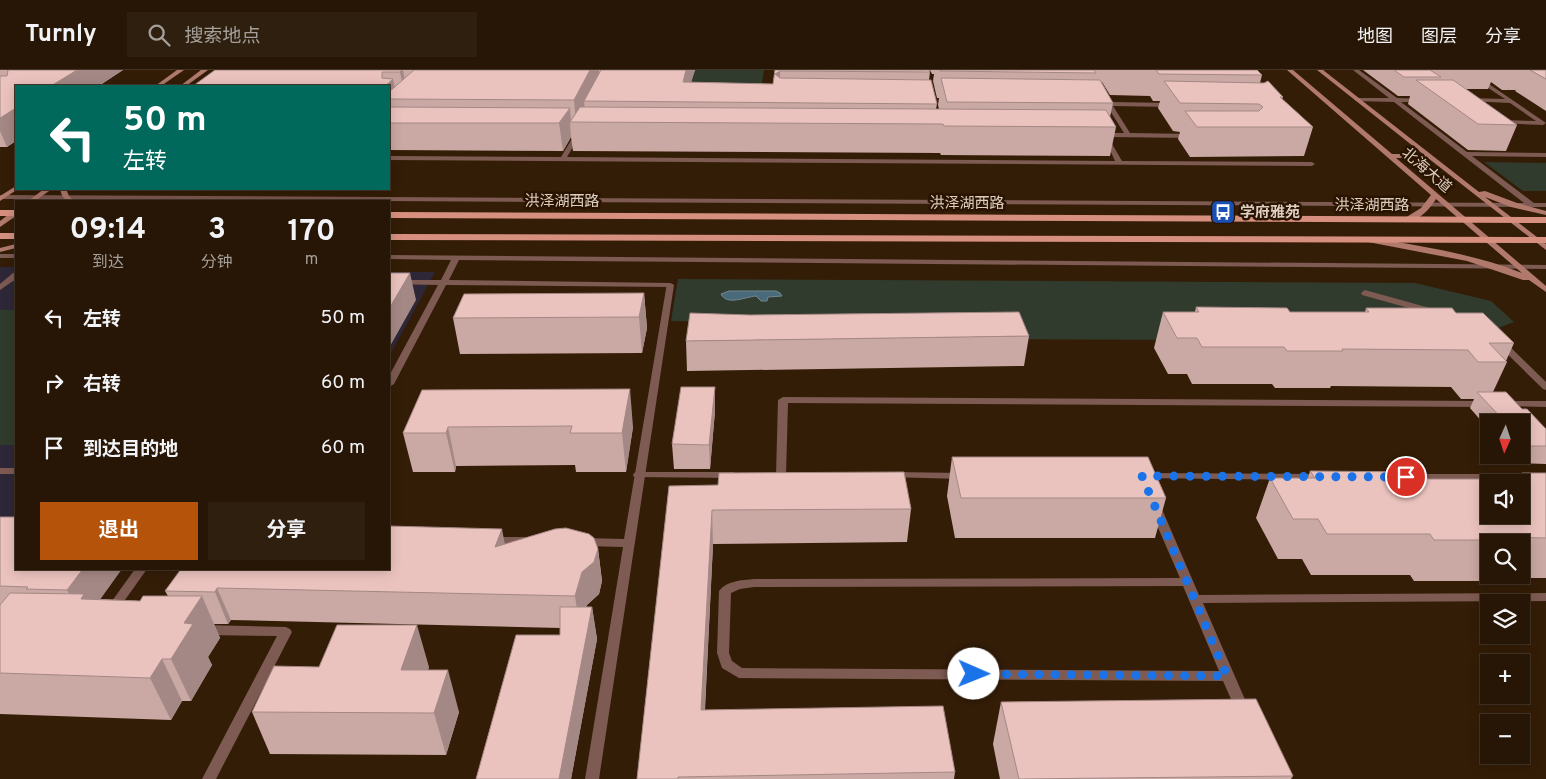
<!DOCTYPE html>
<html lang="zh">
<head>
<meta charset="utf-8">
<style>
  :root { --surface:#271605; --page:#2f1f0f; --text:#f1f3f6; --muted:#a49f9a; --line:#433527; --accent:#b45309 }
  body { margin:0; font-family:Overpass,"Noto Sans SC",sans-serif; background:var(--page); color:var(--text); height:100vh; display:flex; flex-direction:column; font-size:19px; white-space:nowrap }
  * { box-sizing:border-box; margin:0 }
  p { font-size:16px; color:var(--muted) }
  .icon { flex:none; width:28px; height:28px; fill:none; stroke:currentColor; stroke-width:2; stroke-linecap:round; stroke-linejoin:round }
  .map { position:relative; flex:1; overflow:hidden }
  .side { position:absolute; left:15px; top:130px; width:375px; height:370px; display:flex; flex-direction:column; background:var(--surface); border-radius:0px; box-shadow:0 2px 12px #0003,0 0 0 1px var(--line) }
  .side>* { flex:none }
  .banner { position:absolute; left:15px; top:15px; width:375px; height:105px; border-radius:0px; box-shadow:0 2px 12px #0003,0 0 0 1px var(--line); background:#00695c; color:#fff; overflow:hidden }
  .needle { width:32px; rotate:183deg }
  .buttons { position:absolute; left:1480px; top:344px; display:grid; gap:10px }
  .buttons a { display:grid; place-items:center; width:50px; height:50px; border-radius:0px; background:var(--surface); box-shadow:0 2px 12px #0003,0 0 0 1px var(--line); font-size:25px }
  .pin { position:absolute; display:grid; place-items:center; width:42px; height:42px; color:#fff; margin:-21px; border:2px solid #fff; border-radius:50%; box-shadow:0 1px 5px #0007 }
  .me { position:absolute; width:55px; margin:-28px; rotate:91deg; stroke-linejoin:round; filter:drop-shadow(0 0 4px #0008) }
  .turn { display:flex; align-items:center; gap:18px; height:105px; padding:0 25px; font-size:22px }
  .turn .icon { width:65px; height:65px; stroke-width:2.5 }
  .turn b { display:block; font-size:35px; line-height:42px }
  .eta { display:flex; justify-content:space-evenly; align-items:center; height:85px; text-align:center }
  .eta b { font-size:30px; font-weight:700; line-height:35px }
  .primary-button { display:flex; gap:10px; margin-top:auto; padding:10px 25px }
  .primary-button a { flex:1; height:58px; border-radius:0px; background:var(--accent); color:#fff; font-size:20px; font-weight:700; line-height:58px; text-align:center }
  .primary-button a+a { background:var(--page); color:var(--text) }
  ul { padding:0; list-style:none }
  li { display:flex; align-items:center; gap:15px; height:65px; padding:0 25px }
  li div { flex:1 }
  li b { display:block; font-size:19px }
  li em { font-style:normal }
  header { display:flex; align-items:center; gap:30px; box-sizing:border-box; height:70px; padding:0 25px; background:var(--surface); border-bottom:1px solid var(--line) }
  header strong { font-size:24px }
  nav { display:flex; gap:28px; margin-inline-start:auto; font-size:18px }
  .search { width:350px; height:45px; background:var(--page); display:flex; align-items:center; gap:12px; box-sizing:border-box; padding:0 18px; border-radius:0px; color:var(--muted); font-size:19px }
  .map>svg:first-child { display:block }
</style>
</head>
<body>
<header>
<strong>Turnly</strong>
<div class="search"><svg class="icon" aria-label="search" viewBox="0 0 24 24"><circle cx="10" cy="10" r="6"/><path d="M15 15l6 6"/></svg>搜索地点</div>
<nav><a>地图</a><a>图层</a><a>分享</a></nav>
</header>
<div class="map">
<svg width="1546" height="709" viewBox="0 0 1546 709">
  <rect width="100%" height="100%" fill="#341d07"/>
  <path fill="#2e2737" d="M0,197h16v256h-16z
    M389,202h46l-46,85z"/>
  <path fill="#303b2d" d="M622,0h142l-5,31z
    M1484,92l62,1v28h-23z
    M678,209l737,4 76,18 23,21 -51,19 -724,-3 1,-16 -69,-1z
    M0,240h16v135h-16z"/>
  <path fill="#496a7b" stroke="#758890" d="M729,221h47l4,2 2,3 -14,1 -1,4h-6l-5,-5c-11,1 -29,10 -35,-2z"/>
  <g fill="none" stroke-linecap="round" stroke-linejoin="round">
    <path fill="#7d5a52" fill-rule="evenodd" d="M1353,0h6l38,28 26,1 1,1 -3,2h-20l66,50 79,1v4l-74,-1 62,47h12v4l-1546,-8v-4l1524,8 -130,-101 -38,-1 -1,-1 3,-2h31z
      M1476,8h4l66,45 -3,2 -45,-2v-2l2,-1 36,1 -26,-18 -44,-2 -1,-1 3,-2 37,1 -29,-19z
      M1103,26h4l4,6 60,1 3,2 -3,2 -58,-1 17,27 62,1 3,2 -3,2 -84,-1 14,24 190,1 3,2 -3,2 -923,-6v-4l172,1 15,-25 3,-2 3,2 -15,25 548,4 -11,-24 -5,-2 3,-2h22l-17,-27 -4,-2 2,-2z
      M0,184h16v4h-16z
      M389,185l1157,10v4l-1087,-9 -10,20 221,3 4,2 -4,2 -224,-2 -52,99 -5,3v-11l49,-91 -49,-1v-4h52l10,-20 -62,-1z
      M13,203h3v6l-16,11v-6z
      M1365,220l72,20 1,2 -4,3 -72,-20 -1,-2z
      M1500,269l3,1 43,42v8l-3,-1 -46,-45 -1,-2 1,-2z
      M783,327l702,4 5,3 -5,3 -697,-4 -2,72 -5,3 -5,-3 2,-75z
      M1505,331h41v6l-44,-1 -2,-2z
      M0,398h16v6h-16z
      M638,402h95l5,3 -5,3 -99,-1 -1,-2 1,-2z
      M892,402l71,1 5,3 -5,3 -75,-2 -1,-2 1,-2z
      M1145,403l175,1 5,3 -5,3 -179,-2 -1,-2z
      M1415,404h131v6l-135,-1 -1,-2z
      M1155,433l6,4 38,88 347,-2v8l-343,2 47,108 -2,4 -5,1 -5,-1 -15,-34 -484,-3 -17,-10 -5,-15 2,-62c7,-10 23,-11 35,-12l426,-1 -31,-71zM1183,516l36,85 -477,-3 -10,-7 -3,-8 2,-60 9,-4 14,-2z
      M135,499h12l-32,45 -4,1 -4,-1 -2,-3 2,-3z
      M203,555l83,2 4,2 2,3 -76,147h-14l75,-143 -74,-1 -4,-2 -2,-3 2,-3z"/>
    <path fill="#7d5a52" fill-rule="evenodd" d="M667,213h3l4,2 -75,494h-14l38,-232 -39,-1 -4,-1 -2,-3 2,-3 4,-1 40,1z
      M492,467h35l4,1 2,3 -2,3 -4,1 -39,-1 -2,-3 2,-3z"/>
    <path fill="#b0796b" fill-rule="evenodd" d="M177,0h7l-23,16h-6z
      M201,0h7l-22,16h-6z
      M1287,0h6l99,84h31l-106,-84h6l156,122 6,-1 32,12 29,8v4l-35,-8 -26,-10 61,47v6l-118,-92h-32l150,128v6l-17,-12h-6l-56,-19 -99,-19v-4h3c51,8 103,16 151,35l-86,-74c-6,10 -18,23 -31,23v-4l16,-10 10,-13z
      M16,116v3h2l-18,12v-5z
      M44,119h8l-17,12h-7z
      M60,119h6l3,7 5,5c-9,0 -12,-3 -14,-12z
      M13,141h3v5l-16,11v-6z
      M16,174v4l-16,4v-4z"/>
    <path fill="#d7907f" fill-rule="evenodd" d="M0,140h16v6h-16z
      M389,142l1157,5v6l-1157,-5z
      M0,163h16v6h-16z
      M389,164l1157,3v6l-1157,-3z"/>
  </g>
  <path fill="#caa8a3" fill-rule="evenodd" d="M0,0h123l-116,77h-7z
    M215,0h480l-4,12 82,2 2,-14 155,2 -1,8 8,24 -1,5h3l-1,-4 1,-7h-2l-4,-17 1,-7h-2l-2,-4h327l5,5 -2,8 23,14 -1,2 31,28 -9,29 -114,1 -12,-18 2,-7 -7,-1 -15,-23 2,-7h-7l-3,-5 -40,-1 -8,-13v1l11,20 -3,14 6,10 -6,29 -169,-1 -1,-2 -367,-2 -2,-14 -8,14 -174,-1v-64z
    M1363,0h167l16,9v32l-31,-20 1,-1h-14l-11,-8 -3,7h-22l51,36 -11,26 -38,-1 -60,-46 2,-8h-12z
    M644,223l3,35 -5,25 -182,1 -7,-36z
    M1196,237l94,5h75l1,-4 90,5 58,30 -8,18 1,1 -14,30 29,17 24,20v35l-29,-1 -7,-8h11v-33h-32v8l-19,-22 4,-9h-13l-10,-12 -120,-1 -1,2h-55l-3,-4h-80l-5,-10h-19l-14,-26 9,-36h32z
    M1029,266l-5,30 -337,5 -1,-30z
    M422,320l211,37 -7,45h-50l-1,-7 -119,1 -1,6h-42l-10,-39z
    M715,341l-5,58h-36l-2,-25z
    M952,387l214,41 -11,40h-200l-8,-42z
    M1310,401l118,8h91l3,-6h24v105h-60l-2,3h-70l-4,-6h-99l-9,-16h-24l-22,-41 14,-40h38zM1489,472h32v33h-32z
    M669,416l242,23 -4,33 -194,2 -8,166 250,62 -1,7h-317z
    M0,447l100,82 40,2 28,-5 -3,-5 340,-47 93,5 4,32 -3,13 -12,11 -1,2h6l5,32 -26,140h-95l84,-144v-7l-329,-8 -3,4h-14l6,14 -12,19 4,8 -21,36h-9l-11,19 -171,-6z
    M429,597l-1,3 31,42 -13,43 -176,-1 -18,-42z
    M1001,632l292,74 -2,3h-291l-7,-35z"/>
  <path fill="#a48885" d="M77,0h46l-25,16h-47z
    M402,0h1l4,25 -2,2 -5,-25z
    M590,0h9l1,11 -16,20 1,9 -9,12 -2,-22z
    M686,0h9l-10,32 -2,-20z
    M780,1v24l-5,-21z
    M393,9l4,20h-8v-13h-4z
    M16,38v32l-9,7 -7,-16v-13z
    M570,38l1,14h-1l1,15 -8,14 -4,-28z
    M410,203l6,27 -27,48v-39z
    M644,223l3,35 -5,25 -3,-36z
    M715,317v24l-5,58 -1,-24z
    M630,319l3,38 -7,45 -4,-39z
    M448,357l8,39 -1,6 -9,-39z
    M712,440l1,34 -10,201 -2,-35z
    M502,459l6,32 -13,-14z
    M598,479l4,32 -3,13 -12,11 -7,24 -5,-33 7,-24z
    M83,499h39l-38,53 -17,-32z
    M217,518l14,32 -3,4 -13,-32z
    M202,526l18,42 -12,19 4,8 -21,36 -20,-42 13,-36z
    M592,537l5,32 -26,140h-12z
    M417,555l12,42 -15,45 -13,-42z
    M162,589l20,42 -11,19 -21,-42z
    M448,600l11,42 -13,43 -12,-42z"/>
  <path fill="#ebc3be" stroke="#a48885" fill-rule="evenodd" d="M7,0h70l-26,16h-35v22l-16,10v-42h7l1,-5z
    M215,0h187l-2,2h-18v6l11,1 -8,7h-192z
    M414,0h176l-16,30 -185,-1v-7z
    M601,0h85l-3,12 90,2 2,-14h154l1,2 -150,-1 -5,3 5,4 151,2 6,24 -353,-3z
    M940,0h154l2,3 -156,-2z
    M1156,0h101l5,5 -103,-1z
    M1394,0h36l11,7h-37z
    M1530,0h16v9z
    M941,8l159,2 13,23 -166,-1z
    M1416,10h37l64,45 -39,-1z
    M1164,11l100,2 4,-2 15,16h-3l33,30h-116l-12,-16h74l4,-4 -4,-3 -79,-1z
    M389,37l181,1 -11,15h-170z
    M580,37l526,3 10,17 -172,-1 -1,-2 -373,-2z
    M389,203h21l-21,36z
    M644,223l-5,24 -186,1 11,-24z
    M1196,237l91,1 3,4h79l-3,-4h86l4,5h27l31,30h-25l18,19h-29l-10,-12 -126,-1 1,2h-56l-3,-4h-82l-5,-9h-20l-14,-26h36z
    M1019,242l10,24 -343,5 4,-28 60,2z
    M681,317h34l-6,58 -37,-1z
    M630,319l-8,44h-52l2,-7 -124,1 -2,6h-43l19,-43z
    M1477,322h29l16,17h5l19,20v17h-20l-5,-5v-19h-16z
    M952,387h196l18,41h-205z
    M1310,401l113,1 5,7h99l-5,-6h24v65l-43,-1 3,3h-72l-4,-6h-103l-9,-15h-25l-23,-41h45zM1489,412h32v33h-32z
    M904,402l7,37 -199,1 -11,200 242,-4 12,66 -277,5v2h-41l32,-293 49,-1 1,-12z
    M0,447h16v52h67l-16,21 -41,-1 2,-2 -28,-1z
    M389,456l113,3 -7,18 60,-18 11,-1 23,6 5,4 4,11 -4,13 -12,10 -7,24 -358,-8 -2,4 -50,-1 16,-22h208z
    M10,523l74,1 -3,5 59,2 3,-5h59l-18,27 9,1 -22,35h-9l-12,19 -150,-5v-68z
    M560,537h32l-33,172h-83l40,-144h44z
    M337,555h80l-16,45h47l-14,43 -182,-1 22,-46 45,1z
    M1256,629l37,77 -274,3 -18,-77z"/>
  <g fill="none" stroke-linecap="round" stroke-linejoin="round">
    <path stroke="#1a73e8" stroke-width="9" stroke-dasharray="0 16.2" d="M974,604l253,2 -85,-200 264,1"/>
  </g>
  <defs>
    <symbol id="bus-square" viewBox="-11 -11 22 22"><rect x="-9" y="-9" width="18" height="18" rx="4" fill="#1a4fb4" stroke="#2a1400"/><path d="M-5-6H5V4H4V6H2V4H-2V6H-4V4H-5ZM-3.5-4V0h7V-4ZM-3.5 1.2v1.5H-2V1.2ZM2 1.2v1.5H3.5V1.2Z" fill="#fff"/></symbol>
  </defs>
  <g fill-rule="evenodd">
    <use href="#bus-square" x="1209" y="128" width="28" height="28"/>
  </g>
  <g text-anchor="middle" stroke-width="5" stroke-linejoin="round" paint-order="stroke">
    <g font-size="15" fill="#ddcec1" stroke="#2a1400">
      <text transform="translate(1427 100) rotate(41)" y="5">北海大道</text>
      <text x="562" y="136">洪泽湖西路</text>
      <text x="967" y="138">洪泽湖西路</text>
      <text x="1372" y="140">洪泽湖西路</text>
    </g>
    <g font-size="15" font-weight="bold" fill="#ddcec1" stroke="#2a1400" text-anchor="start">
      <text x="1240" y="147">学府雅苑</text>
    </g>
  </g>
</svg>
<div class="buttons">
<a><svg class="needle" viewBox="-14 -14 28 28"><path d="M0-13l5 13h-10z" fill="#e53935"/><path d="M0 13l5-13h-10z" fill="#a49f9a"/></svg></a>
<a><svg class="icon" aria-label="sound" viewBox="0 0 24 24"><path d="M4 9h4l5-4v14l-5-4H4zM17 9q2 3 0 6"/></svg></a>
<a><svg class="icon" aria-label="search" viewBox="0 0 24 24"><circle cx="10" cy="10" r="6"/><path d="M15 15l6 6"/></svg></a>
<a><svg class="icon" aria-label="layers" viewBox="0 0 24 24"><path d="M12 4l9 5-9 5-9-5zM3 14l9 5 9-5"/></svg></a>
<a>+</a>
<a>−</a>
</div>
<div class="pin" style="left:1406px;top:407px;background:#d93025"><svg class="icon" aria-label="arrive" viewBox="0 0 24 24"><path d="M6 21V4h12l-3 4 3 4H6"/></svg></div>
<svg class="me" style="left:974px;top:604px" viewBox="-20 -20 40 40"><circle r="19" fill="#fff"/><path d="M0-13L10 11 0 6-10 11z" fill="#1a73e8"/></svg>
<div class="banner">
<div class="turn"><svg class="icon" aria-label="left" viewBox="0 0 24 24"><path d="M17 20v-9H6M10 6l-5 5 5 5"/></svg><div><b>50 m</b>左转</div></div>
</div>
<section class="side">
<div class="eta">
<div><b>09:14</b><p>到达</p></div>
<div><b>3</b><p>分钟</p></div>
<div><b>170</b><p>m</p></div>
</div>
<ul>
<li><svg class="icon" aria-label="left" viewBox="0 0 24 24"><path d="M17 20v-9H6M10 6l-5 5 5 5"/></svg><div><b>左转</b></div><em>50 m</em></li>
<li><svg class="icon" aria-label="right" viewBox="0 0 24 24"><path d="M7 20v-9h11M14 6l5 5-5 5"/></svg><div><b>右转</b></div><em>60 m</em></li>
<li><svg class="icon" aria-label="arrive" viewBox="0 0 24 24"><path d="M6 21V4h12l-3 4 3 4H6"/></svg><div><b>到达目的地</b></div><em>60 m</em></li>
</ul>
<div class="primary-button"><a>退出</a><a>分享</a></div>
</section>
</div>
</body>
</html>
